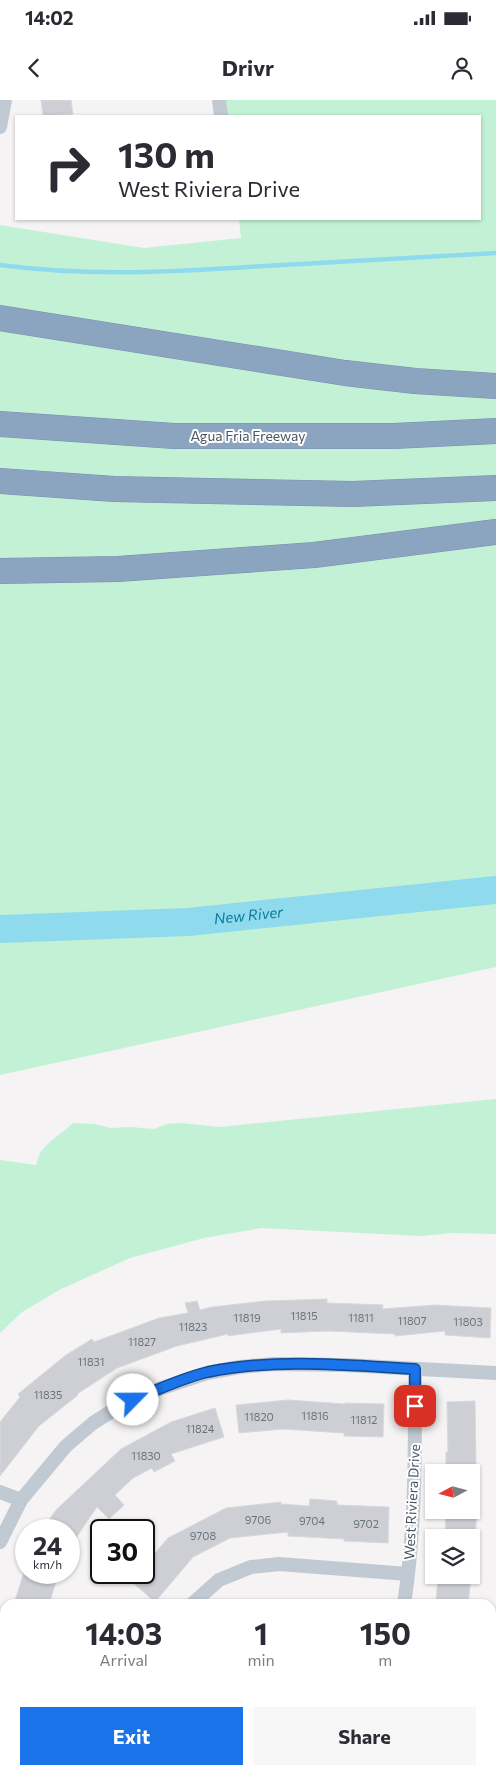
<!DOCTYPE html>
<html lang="en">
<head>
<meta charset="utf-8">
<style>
  :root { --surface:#fff; --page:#f7f7f7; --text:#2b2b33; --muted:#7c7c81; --accent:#1a73e8 }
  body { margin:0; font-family:Commissioner,sans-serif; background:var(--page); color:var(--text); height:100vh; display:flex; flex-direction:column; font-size:19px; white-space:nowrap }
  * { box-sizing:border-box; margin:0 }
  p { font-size:16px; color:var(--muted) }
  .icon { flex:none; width:28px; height:28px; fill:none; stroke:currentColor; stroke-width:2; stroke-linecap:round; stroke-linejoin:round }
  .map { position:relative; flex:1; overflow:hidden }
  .drawer { position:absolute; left:0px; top:1499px; width:496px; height:176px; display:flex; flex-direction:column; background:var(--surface); border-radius:15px 15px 0 0; box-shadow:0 1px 4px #0004 }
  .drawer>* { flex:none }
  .hud { position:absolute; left:15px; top:15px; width:466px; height:105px; border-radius:0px; box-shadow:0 1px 4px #0004; background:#fff; color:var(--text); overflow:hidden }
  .needle { width:32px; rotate:263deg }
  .buttons { position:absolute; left:425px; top:1364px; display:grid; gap:10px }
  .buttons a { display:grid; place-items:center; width:55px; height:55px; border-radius:0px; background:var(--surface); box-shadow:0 1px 4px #0004; font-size:25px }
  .speed { position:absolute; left:15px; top:1419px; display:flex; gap:10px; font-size:25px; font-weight:700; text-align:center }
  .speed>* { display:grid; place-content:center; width:65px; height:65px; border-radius:50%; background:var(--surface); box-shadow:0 1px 4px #0004; line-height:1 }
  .speed small { font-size:12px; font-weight:400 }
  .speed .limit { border:2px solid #111; border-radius:8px; background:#fff; color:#111 }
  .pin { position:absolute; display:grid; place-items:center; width:42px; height:42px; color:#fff; margin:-21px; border-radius:10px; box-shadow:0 2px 8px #0006 }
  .me { position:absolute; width:55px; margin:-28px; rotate:67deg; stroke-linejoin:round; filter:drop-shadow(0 0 4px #0008) }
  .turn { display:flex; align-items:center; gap:18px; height:105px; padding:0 20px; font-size:22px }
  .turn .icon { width:65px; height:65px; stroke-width:2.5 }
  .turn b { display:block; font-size:35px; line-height:42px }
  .eta { display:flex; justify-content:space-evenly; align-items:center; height:85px; text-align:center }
  .eta b { font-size:30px; font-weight:700; line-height:35px }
  .button { display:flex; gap:10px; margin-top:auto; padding:10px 20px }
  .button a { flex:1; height:58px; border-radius:0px; background:var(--accent); color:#fff; font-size:20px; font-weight:700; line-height:58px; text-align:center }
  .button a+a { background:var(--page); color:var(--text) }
  .status { display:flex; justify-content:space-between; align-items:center; height:35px; padding:0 25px; background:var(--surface); direction:ltr }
  .status svg { height:14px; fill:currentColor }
  header { display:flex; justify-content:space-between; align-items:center; height:65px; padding:0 20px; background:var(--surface); font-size:22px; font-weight:700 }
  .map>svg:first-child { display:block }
</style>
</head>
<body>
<div class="status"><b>14:02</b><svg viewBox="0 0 49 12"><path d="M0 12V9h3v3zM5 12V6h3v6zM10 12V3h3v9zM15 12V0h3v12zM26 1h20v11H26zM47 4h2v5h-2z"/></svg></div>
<header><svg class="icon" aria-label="back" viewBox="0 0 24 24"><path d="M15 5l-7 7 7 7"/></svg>Drivr<svg class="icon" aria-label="person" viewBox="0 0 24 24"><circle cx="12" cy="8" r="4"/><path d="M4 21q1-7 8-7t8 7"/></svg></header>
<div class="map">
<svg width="496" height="1674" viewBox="0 0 496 1674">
  <rect width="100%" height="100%" fill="#f5f3f3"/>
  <path fill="#c3f1d5" d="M224,0h272v867l-496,108v-850l144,23 97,-10 -2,-19h241v-103h-254z
    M496,999v135l-44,-1 -31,3 -160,-8 -57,10 -74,20 -69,31 -39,23 -22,21v-173l36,5c1,-3 2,-8 4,-11 4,-10 24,-22 33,-31l22,1 16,4 19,-1 24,2 13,-5 14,-1 38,4z"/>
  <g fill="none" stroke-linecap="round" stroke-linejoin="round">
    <path stroke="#90daee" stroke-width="4.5" d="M0,165c90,12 175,7 265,1 77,-4 154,-8 231,-13"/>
    <path stroke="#90daee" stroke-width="28" id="s1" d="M0,829l188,-7 308,-32"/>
  </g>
  <path fill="#cdcfd5" stroke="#d7d9de" d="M41,0h30l2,14 -30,2z
    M327,1199v4l56,2 -1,4 53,-4 56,3 -1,30 -45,-3v-4l-50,5v-2l-67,-3 -47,2v-4l-53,7v-2l-51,12 -60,22 -40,26 1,1 -39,31 -39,50v-54l20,-25 -2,-3 48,-39 26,-16 2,3 65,-24 29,-5 -3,-10 12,-2 3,9 12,-3 53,-6z
    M288,1300l57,4v-1l39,1 -1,33 -39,-1v-3l-61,-4 -44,4 -3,-28z
    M475,1301l1,71h-30v-20h2l-1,-50z
    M215,1308l9,29 -53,17 4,7 -21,11 -2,-4 -19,10 -18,17 9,10 -15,14 -12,-12 -28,41v-18h-27l14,-20 65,-61 50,-27z
    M310,1399l27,2v4l52,2 -1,36 -44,-2v-2l-56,-3v-4l-58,6 -37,19 -38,45 -24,-21 7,-9h6v-6l24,-28 58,-30 55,-6v2l28,2z
    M446,1410h31l-2,28h-30z
    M24,1472h35l-10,32h-35z
    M438,1475h31l2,2 -3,27h-32z"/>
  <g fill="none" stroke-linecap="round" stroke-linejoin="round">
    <defs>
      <path id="motorway" d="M0,218l345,55 70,8 81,5
        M0,324l174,12h220l102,-5
        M0,381l114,8 239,5 143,-6
        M0,471l118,-2 196,-14 182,-23"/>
    </defs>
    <use href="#motorway" stroke="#7690ad" stroke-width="26"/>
    <path stroke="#c1cad2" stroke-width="14" d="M219,0l2,16
      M0,27l5,-27
      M0,1392l21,8
      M0,1442l21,-42 45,-54 27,-23 27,-17 39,-17 48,-16 33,-6 34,-3 70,1 152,8
      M192,1504l27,-24 32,-13 28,-3 129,10
      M404,1504c12,-78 11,-156 11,-235
      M144,1674l1,-4
      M358,1674l2,-4"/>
    <use href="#motorway" stroke="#8ba5c1" stroke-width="25"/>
  </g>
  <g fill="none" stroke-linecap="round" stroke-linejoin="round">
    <defs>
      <path id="route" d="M133,1300c24,-10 49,-22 75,-28 68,-14 138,-7 207,-3v37"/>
    </defs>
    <use href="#route" stroke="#114b97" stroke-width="12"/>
    <use href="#route" stroke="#1a73e8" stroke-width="9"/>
  </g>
  <g text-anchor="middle" stroke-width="4" stroke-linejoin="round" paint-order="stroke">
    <g font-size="11" fill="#6b747e">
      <text x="304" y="1220">11815</text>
      <text x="247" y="1222">11819</text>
      <text x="361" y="1222">11811</text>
      <text x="412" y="1225">11807</text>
      <text x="468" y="1226">11803</text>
      <text x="193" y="1231">11823</text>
      <text x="142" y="1246">11827</text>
      <text x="91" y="1266">11831</text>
      <text x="48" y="1299">11835</text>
      <text x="315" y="1320">11816</text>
      <text x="259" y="1321">11820</text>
      <text x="364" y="1324">11812</text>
      <text x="200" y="1333">11824</text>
      <text x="146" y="1360">11830</text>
      <text x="258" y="1424">9706</text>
      <text x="312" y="1425">9704</text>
      <text x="366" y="1428">9702</text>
      <text x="203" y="1440">9708</text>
    </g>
    <g font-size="14" fill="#4a5661" stroke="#fff">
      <text x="248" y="341">Agua Fria Freeway</text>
      <text transform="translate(412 1402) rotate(-87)" y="5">West Riviera Drive</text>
    </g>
    <g font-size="15" font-style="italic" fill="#0c7c9b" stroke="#fff">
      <text dy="5" stroke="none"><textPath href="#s1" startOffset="249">New River</textPath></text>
    </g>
  </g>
</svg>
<div class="buttons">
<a><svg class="needle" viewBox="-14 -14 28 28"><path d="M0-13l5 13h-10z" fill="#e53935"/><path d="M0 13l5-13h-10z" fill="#7c7c81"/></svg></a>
<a><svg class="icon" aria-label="layers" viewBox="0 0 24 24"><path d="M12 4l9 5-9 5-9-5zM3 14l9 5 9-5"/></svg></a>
</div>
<div class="speed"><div>24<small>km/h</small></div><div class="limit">30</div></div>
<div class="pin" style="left:415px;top:1306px;background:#d93025"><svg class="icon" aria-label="arrive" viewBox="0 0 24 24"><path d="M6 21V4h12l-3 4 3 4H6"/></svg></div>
<svg class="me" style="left:133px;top:1300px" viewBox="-20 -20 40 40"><circle r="19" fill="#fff"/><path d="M0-13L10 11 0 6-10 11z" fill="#1a73e8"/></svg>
<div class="hud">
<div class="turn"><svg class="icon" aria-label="right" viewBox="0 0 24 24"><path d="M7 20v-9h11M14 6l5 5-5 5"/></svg><div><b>130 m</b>West Riviera Drive</div></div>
</div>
<section class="drawer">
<div class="eta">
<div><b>14:03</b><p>Arrival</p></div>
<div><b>1</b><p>min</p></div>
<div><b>150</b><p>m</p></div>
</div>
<div class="button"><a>Exit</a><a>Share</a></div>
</section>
</div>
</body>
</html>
